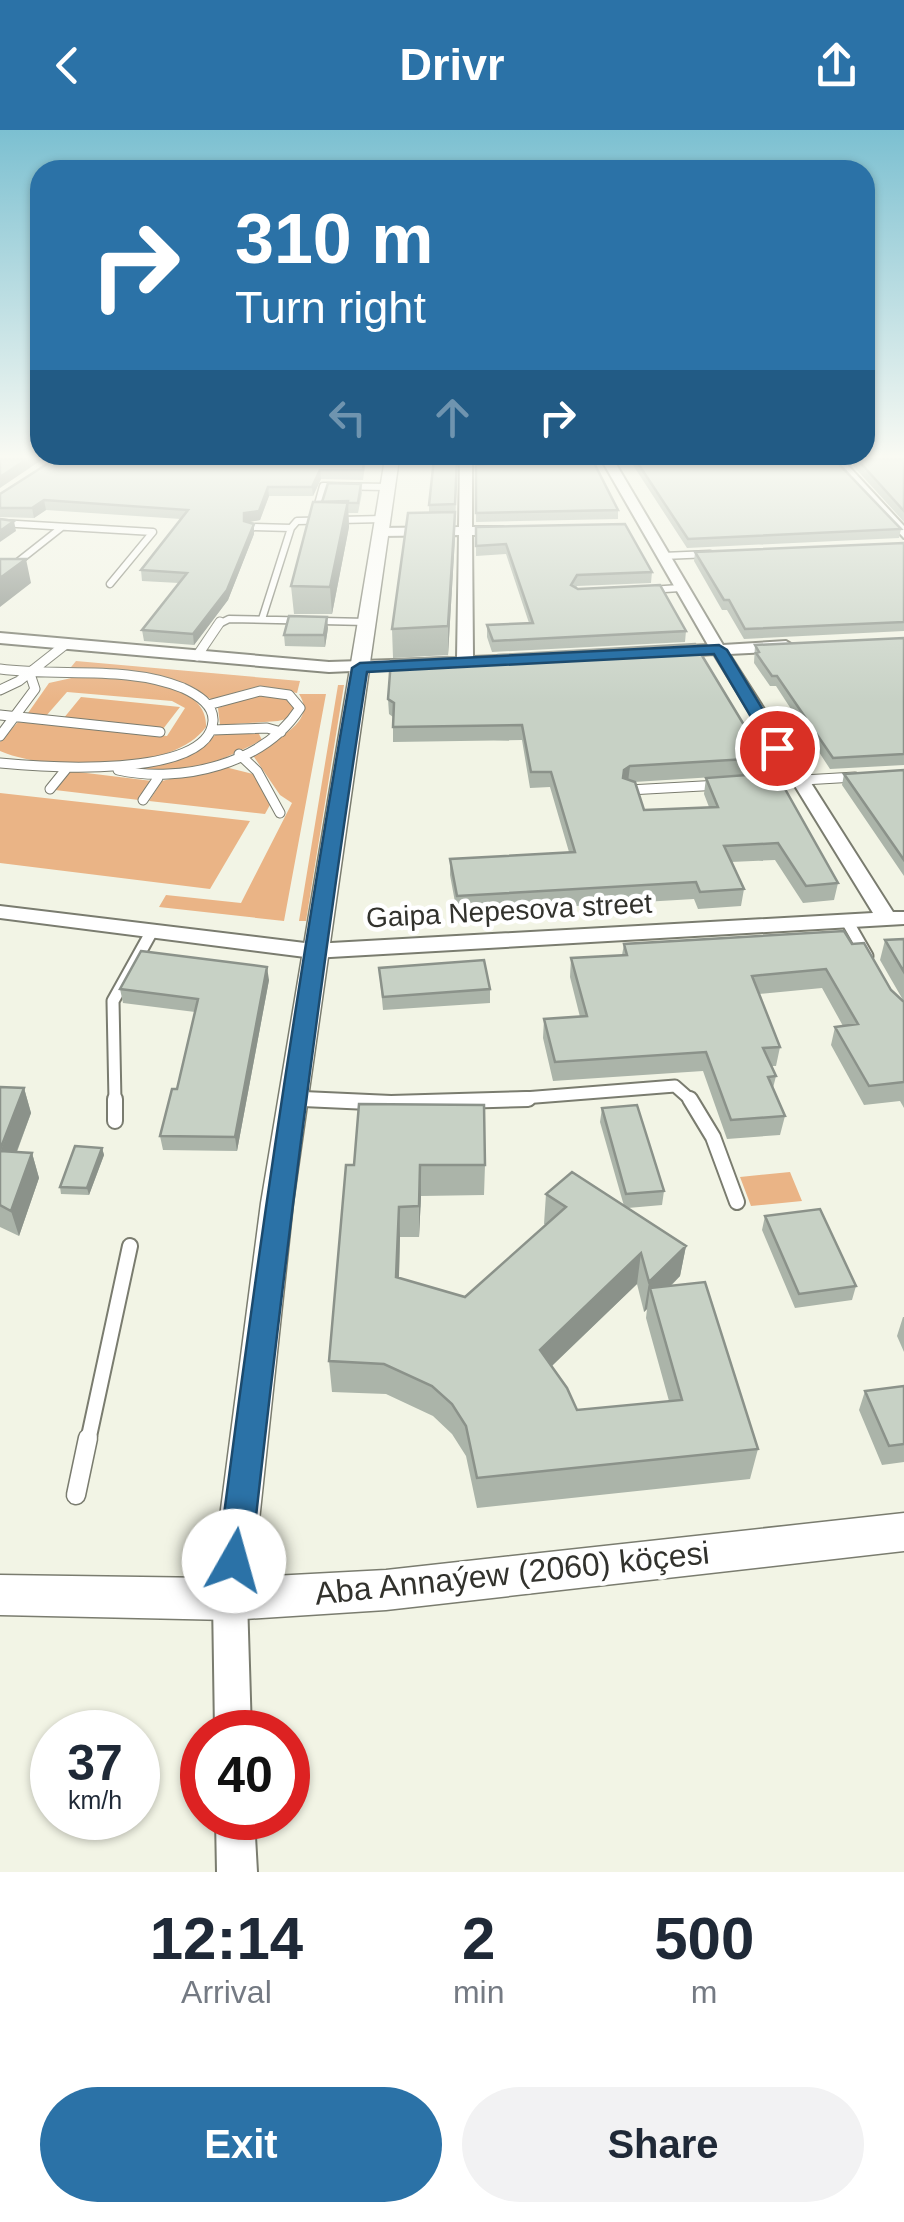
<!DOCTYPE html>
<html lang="en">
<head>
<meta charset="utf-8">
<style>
  :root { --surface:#fff; --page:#f2f2f3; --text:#1f2937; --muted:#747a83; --accent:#2b72a7 }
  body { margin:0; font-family:Arial,sans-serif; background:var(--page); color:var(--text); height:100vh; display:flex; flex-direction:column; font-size:38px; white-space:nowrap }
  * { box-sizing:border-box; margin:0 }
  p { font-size:32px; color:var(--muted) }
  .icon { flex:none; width:55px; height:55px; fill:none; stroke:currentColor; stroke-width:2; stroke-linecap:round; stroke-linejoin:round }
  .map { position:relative; height:1742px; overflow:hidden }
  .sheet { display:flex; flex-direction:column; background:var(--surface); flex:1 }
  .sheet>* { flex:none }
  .banner { position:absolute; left:30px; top:30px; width:845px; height:305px; border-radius:30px; box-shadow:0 2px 8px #0004; background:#2b72a7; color:#fff; overflow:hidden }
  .speed { position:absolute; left:30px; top:1580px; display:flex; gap:20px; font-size:50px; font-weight:700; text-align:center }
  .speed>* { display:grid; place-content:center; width:130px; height:130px; border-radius:50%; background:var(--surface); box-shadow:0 2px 8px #0004; line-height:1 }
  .speed small { font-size:25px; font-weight:400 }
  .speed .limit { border:15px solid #d22; background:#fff; color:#111 }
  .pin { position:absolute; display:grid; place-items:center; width:85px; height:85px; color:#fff; margin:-42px; border:5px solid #fff; border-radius:50%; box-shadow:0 2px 10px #0007 }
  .me { position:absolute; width:110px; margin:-55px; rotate:7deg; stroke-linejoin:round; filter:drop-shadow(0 0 8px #0008) }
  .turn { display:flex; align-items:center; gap:35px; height:210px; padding:0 40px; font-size:45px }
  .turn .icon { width:130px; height:130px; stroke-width:2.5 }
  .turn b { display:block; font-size:70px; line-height:85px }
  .lanes { display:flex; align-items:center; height:95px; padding:0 40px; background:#0003; justify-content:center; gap:50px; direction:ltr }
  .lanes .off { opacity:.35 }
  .eta { display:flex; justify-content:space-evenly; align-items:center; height:170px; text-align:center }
  .eta b { font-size:60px; font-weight:700; line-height:70px }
  .action { display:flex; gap:20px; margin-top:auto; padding:20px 40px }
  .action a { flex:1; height:115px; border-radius:60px; background:var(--accent); color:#fff; font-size:40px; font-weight:700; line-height:115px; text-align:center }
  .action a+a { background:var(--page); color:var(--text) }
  header { display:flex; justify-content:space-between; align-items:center; height:130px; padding:0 40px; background:var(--accent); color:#fff; font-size:45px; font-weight:700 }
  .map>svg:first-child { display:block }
</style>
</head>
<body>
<header><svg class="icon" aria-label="back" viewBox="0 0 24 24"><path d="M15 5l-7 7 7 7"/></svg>Drivr<svg class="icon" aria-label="share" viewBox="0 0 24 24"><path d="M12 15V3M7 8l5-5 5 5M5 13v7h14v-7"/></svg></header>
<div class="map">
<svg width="904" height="1742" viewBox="0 0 904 1742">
  <rect width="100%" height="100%" fill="#f2f4e5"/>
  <path fill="#eab486" d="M76,531l224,20 -3,12 -32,-5 -52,12 -42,-20 -104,-8z
    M85,545c33,2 124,4 121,52 -34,47 -158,45 -206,24v-9l18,-20 149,14 18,-28 -13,-7 -105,-9 -21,24 -18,-3 21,-30z
    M338,555h6l-38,236h-7z
    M256,564l31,3 7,12 -8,10 -8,2 -58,4 -2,-17z
    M299,564h27l-42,227 -125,-14 7,-12 75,8 51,-100 -12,-8 -28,-41c18,-13 67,-30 47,-60z
    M81,567l99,10 -17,22 -100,-10z
    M258,602l4,8c-46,23 -77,38 -128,28l67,-22 17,-13z
    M221,636l32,8 18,29 -6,11 -116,-13 13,-20z
    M70,641l82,10 -13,19 -84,-10z
    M0,663l250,28 -40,68 -210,-26z
    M790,1042l12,29 -51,5 -11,-29z"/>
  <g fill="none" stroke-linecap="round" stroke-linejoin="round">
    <defs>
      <path id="service-far4" d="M315,385l8,-29 65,1
        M0,393l153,9 -43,52
        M250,397l41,1
        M663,426l47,-2
        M0,446l62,-49
        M649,460l31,-2
        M262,489l29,-91 6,-7 86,-2
        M217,495l12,-6 138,3"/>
      <path id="service-far3" d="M197,526l23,-34
        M0,539c59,8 128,-4 183,19 13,6 31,16 30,33 -4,59 -172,46 -213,42
        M0,560l19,-9 47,-37
        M0,585l160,17
        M212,600l55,-2 14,4
        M0,606l35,-47 -5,-15
        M239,624l18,17 23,42
        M118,640c63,14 146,-6 182,-62l-11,-13 -29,-4 -52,14
        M769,652l86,-5
        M50,659l17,-21
        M629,660l91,-5
        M143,670l15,-22"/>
      <path id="service-far2" d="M847,791l20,35
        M296,968l42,3
        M115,971l-2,-100 39,-70
        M485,971l190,-15 17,15"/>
      <path id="service-far1" d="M115,969v22
        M303,969l88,4 137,-4
        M690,969l23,38 24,65
        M88,1311l42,-195"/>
      <path id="service" d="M76,1365l12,-57"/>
      <path id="minor" d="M460,329h12v68h31l7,4 -7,4h-31l1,122 53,-2 6,2v6l-203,9 -329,-29v-10l329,29 128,-4 2,-123 -78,1 -7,-4 7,-4 78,-1z
        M601,329h12l110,186 63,-4 8,5 -8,5 -57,3 164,258h11v12l-591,34 -313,-40v-12l313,38 560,-31 -159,-259 -46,3 -8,-5 8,-5 40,-2z
        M829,329h13l62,67v12z
        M230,1452l12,5 5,12 4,133h-36l-2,-133 5,-12z
        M216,1688h38l3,54h-40z"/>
      <path id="tertiary" d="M385,329h14l-106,744 -40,374 133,-7 518,-57v38l-518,59 -156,10 -230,-5v-40l212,3 49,-375z"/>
    </defs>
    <use href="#service-far4" stroke="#7a7c6f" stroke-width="9"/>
    <use href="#service-far3" stroke="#7a7c6f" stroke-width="11"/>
    <use href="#service-far2" stroke="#7a7c6f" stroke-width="15"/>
    <use href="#service-far1" stroke="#7a7c6f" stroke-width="18"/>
    <use href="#service" stroke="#7a7c6f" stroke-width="21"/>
    <use href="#minor" stroke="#7a7c6f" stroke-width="4"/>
    <use href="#tertiary" stroke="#7a7c6f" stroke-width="3"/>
    <use href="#service-far4" stroke="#fff" stroke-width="6"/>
    <use href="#service-far3" stroke="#fff" stroke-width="9"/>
    <use href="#service-far2" stroke="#fff" stroke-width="11"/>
    <use href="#service-far1" stroke="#fff" stroke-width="14"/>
    <use href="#service" stroke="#fff" stroke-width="18"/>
    <use href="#minor" fill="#fff" fill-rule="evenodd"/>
    <use href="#tertiary" fill="#fff" fill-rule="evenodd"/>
  </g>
  <path fill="#abb4a9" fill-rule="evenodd" d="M325,329h41l-3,21 -42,-1 -8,17h-44l-9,24 -13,2 7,2v10l-26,66 -34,45 -50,-4 -2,-11 37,-47 -37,-2 -1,-11 40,-51 -135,-9 -12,8 -34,-1v-23l329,-31 4,-2z
    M457,329l-2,79 -7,117 -55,3 -1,-29 37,-116v-8z
    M629,329h205l67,70 -2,9 -212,10z
    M847,329h57v63z
    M476,335l142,45v9l-142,3z
    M361,354l1,9 -4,20h-10l1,14 -17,87h-38l-3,-28 31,-84z
    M476,397l176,45 -1,11 -74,3 -1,2 110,43 -1,11 -193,10 -5,-15v-12l42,-2 -23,-69 -30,2z
    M904,413v88l-160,8 -17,-29h-5l-28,-49 1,-9z
    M328,498l-3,19 -40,-1 -1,-11z
    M904,508v127l-74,4 -54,-83h-6l-16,-23 1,-18z
    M499,525l265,103 -2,16 -128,8 10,28 65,-3 -5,-13 2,-16 132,105 -4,17 -31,3 -28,-43 -44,2 13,27 -3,17 -43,3 -4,-10 -237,14 -7,-38v-16l119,-7 -19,-65 -20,1 -8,-48 -129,2v-25l-4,-3 -1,-15 59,-33 52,-3z
    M904,640v106l-62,-91 2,-11z
    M904,809v61h-1l-23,-40 5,-20z
    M624,814h228l39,46 13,12v106l-4,-7 -36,4 -33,-60 4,-18 8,-1 -21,-38 -63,6 21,53 -4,19h-5l5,10 -3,12 12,28 -5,19 -53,4 -24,-68 -150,10 -10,-43 1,-19 36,-2 -10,-40 1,-19 51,-3z
    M379,838l111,21v14l-107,7z
    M269,850l-32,171 -74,-1 -3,-14 17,-47 18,-77 -72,-9 -3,-14z
    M0,957l24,1 7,25 -14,39 15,1 7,25 -20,58 -19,-9z
    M602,978l62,83 -2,14 -34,3 58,38 -6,30 -9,10 87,163 -8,30 -273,29 -11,-52 -14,-22 -19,-18 -47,-22 -54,-2 -3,-31 17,-196h139l-1,30 -63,1 -2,41h-19l-1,41 66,19 81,-72 -2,-1 2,-30 78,12 -24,-84zM637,1154l7,28 3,-3 -1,9 23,83 -92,9 -25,-44z
    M102,1018l2,7 -15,40 -28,-1 -1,-7z
    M765,1086l91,70 -4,14 -57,8 -33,-78z
    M903,1187h1v35l-7,-16z
    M904,1256v76l-22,3 -23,-55 6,-19z"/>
  <path fill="#8b928a" d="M27,329h16l-43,29v-11z
    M320,340l1,9 -8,17 -1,-9z
    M268,357l1,9 -9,24 -15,3v8l-1,-18z
    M44,370l2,10 -12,8 -2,-10z
    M348,371l1,26 -17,87 -2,-27z
    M455,382v26l-7,117v-29z
    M14,391l2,10 -16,11v-11z
    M254,394v10l-26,66 -34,45 -1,-11z
    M26,429l5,24 -31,24v-29z
    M327,487l1,11 -3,19 -1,-12z
    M630,636l-2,16 -6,4 2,-16z
    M267,837l2,13 -32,171 -2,-14z
    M24,958l7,25 -24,64 -7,-24z
    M102,1018l2,7 -15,40 -2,-7z
    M32,1023l7,25 -20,58 -8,-25z
    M420,1035l1,31 -2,41v-31z
    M399,1077l1,30 -2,70 -2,-30z
    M686,1116l-6,30 -26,26 -4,-14 -3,21 -3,3 5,-30z
    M641,1123l-4,31 -100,96 3,-30z"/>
  <path fill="#c7d1c5" stroke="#8b928a" stroke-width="2.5" d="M0,329h27l-27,18z
    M55,329h243l31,4 6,-4h29l-1,11h-43l-8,17h-44l-9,24 -15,2v8l10,3 -27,66 -34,44 -51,-4 45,-57 -46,-3 47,-60 -144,-10 -12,8h-32v-14z
    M434,329h23l-2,45 -26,1z
    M533,329h59l26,51 -142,3v-48z
    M635,329h199l67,70 -213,10z
    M857,329h47v52z
    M328,353l33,1 -3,19 -36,-1z
    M348,371l-18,86 -39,-1 22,-84z
    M455,382l-7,114 -56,3 16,-116z
    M0,389l14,2 -14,10z
    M625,394l27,48 -75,3 -6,10 7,4 82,-4 26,46 -193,10 -6,-16 46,-2 -27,-79 -30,2v-19z
    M904,413v79l-159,7 -16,-29h-5l-29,-48z
    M0,429h26l-26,19z
    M289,486l38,1 -3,18h-40z
    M904,508v116l-71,4 -56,-82h-5l-16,-23 3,-1 -4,-7z
    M695,514l69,114 -134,8 -6,4 -1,8 12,4 9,28 74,-3 -12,-29 70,-5 62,110 -32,3 -28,-43 -54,3 20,43 -44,3 -4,-10 -239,14 -7,-37 125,-7 -24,-80h-20l-9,-47 -129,2 1,-24 -6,-4 3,-39 56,-3 -1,9 56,-3 -3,-8z
    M904,640v90l-60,-86z
    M844,801l8,13 12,-1 27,47 13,12v80l-35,4 -34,-59 23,-3 -32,-55 -74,7 28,71 -17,1 13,28 -8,1 17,39 -54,4 -25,-68 -151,10 -11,-43 43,-3 -16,-58 56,-3 -3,-11z
    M904,809v33l-19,-32z
    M141,821l126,16 -32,170 -75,-1 12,-47h5l21,-90 -78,-10z
    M484,830l6,29 -107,8 -4,-29z
    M0,957l24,1 -24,62z
    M359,974l125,1 1,60h-65l-1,41 -20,1 -3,70 69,20 101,-90 -20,-13 26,-22 114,74 -37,36 -8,-29 -101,97 27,38 10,22 105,-10 -32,-112 55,-6 53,167 -281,29 -11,-52 -14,-22 -20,-18 -48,-22 -55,-3 17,-196h8z
    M637,975l27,86 -38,3 -24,-86z
    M75,1016l27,2 -15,40 -27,-1z
    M0,1021l32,2 -21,58 -11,-6z
    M820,1079l36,77 -57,8 -34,-78z
    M904,1256v58l-15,2 -24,-55z"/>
  <linearGradient id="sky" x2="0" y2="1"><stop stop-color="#7cc0d1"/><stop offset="0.57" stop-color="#f9faf3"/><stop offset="1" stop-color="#f9faf3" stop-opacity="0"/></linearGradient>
  <rect width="904" height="573" fill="url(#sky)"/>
  <path fill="#2b72a7" stroke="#1c4a6d" stroke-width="2.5" d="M719,515l8,5 59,98 -3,3h-12l-57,-97 -347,18c-46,296 -83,592 -116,889l-5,11 -12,5 -11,-5 -5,-11c38,-299 82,-596 134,-893l8,-5z"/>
  <g text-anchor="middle" stroke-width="9" stroke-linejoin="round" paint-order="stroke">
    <g font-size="28" fill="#32322d" stroke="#fff">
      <text transform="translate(509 780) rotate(-3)" y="10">Gaipa Nepesova street</text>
    </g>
    <g font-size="32" fill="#32322d" stroke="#fff">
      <text transform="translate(512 1443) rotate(-6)" y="11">Aba Annaýew (2060) köçesi</text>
    </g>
  </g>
</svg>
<div class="speed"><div>37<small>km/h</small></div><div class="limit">40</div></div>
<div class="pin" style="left:777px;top:618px;background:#d93025"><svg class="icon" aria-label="arrive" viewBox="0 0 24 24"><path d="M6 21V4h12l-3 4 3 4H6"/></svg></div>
<svg class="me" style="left:234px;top:1431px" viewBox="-20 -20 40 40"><circle r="19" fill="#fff"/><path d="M0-13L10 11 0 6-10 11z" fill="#2b72a7"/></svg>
<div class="banner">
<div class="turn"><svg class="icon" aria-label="right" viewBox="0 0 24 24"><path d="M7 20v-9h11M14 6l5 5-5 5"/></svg><div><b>310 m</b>Turn right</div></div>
<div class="lanes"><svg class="icon off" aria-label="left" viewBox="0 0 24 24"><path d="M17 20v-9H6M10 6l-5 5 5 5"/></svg><svg class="icon off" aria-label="ahead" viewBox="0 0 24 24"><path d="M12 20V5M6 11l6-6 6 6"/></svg><svg class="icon" aria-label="right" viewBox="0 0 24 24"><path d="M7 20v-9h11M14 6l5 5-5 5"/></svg></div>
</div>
</div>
<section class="sheet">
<div class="eta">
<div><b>12:14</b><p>Arrival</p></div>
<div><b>2</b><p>min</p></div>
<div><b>500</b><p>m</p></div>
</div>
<div class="action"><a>Exit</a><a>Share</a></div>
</section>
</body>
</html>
